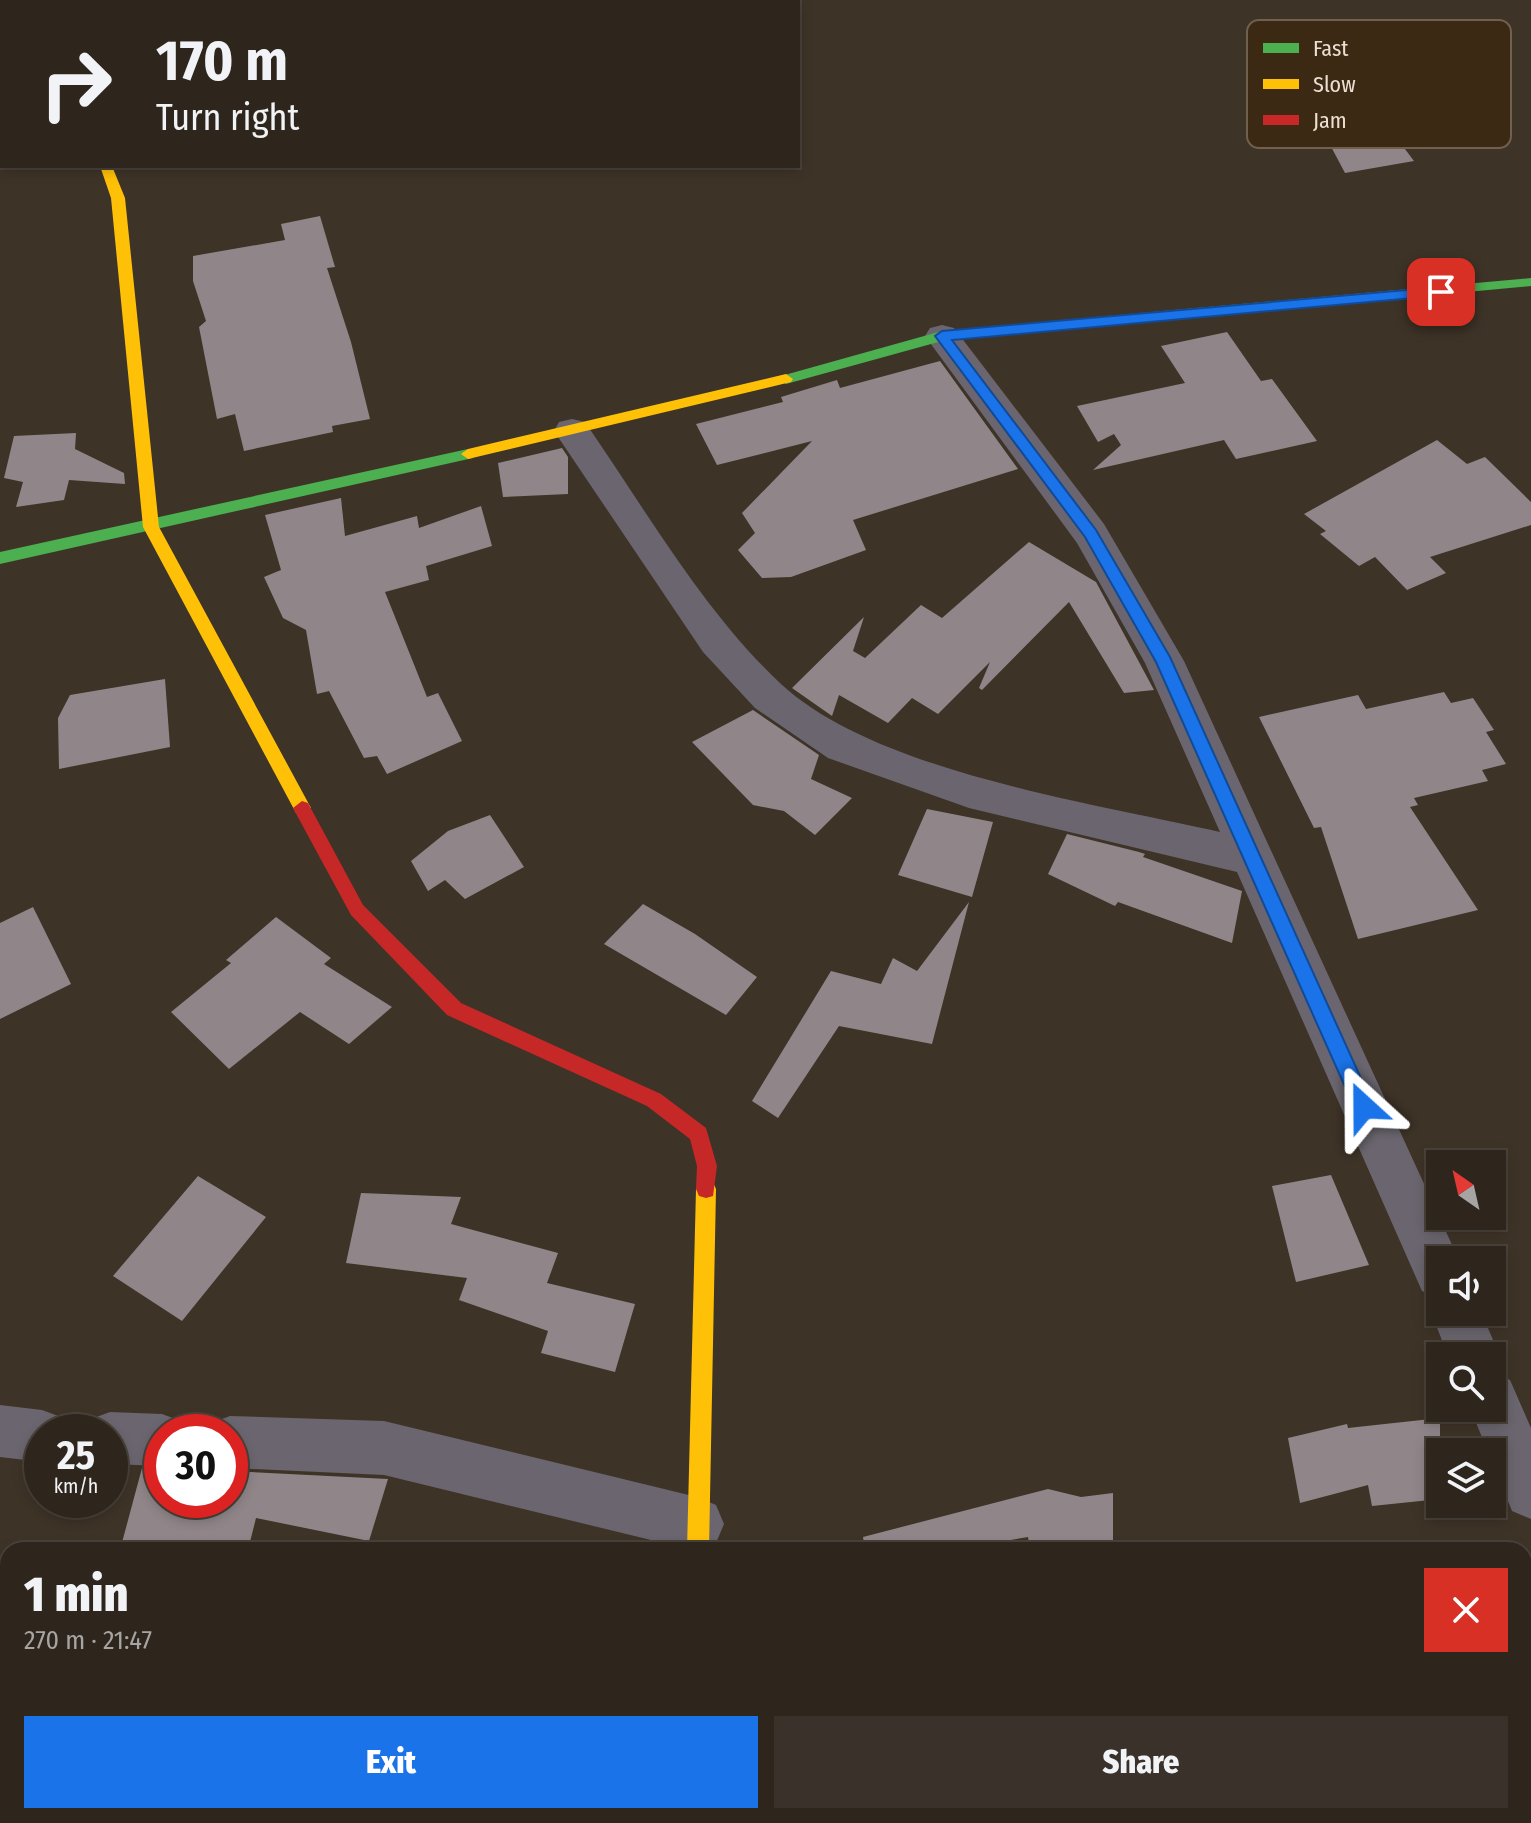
<!DOCTYPE html>
<html lang="en">
<head>
<meta charset="utf-8">
<style>
  :root { --surface:#2e261d; --page:#3a322a; --text:#f1f3f6; --muted:#a7a5a4; --line:#49433b; --accent:#1a73e8 }
  body { margin:0; font-family:"Fira Sans Condensed",sans-serif; background:var(--page); color:var(--text); height:100vh; display:flex; flex-direction:column; font-size:30px; white-space:nowrap }
  * { box-sizing:border-box; margin:0 }
  p { font-size:26px; color:var(--muted) }
  .icon { flex:none; width:44px; height:44px; fill:none; stroke:currentColor; stroke-width:2; stroke-linecap:round; stroke-linejoin:round }
  .map { position:relative; flex:1; overflow:hidden }
  .drawer { position:absolute; left:0px; top:1542px; width:1532px; height:282px; display:flex; flex-direction:column; background:var(--surface); border-radius:24px 24px 0 0; box-shadow:0 4px 12px #0003,0 0 0 2px var(--line) }
  .drawer>* { flex:none }
  .guide { position:absolute; left:0px; top:0px; width:800px; height:168px; box-shadow:0 4px 12px #0003,0 0 0 2px var(--line); background:#2e261d; color:var(--text); overflow:hidden }
  .needle { width:52px; rotate:326deg }
  .tools { position:absolute; left:1426px; top:1150px; display:grid; gap:16px }
  .tools a { display:grid; place-items:center; width:80px; height:80px; border-radius:0px; background:var(--surface); box-shadow:0 4px 12px #0003,0 0 0 2px var(--line); font-size:40px }
  .speed { position:absolute; left:24px; top:1414px; display:flex; gap:16px; font-size:40px; font-weight:700; text-align:center }
  .speed>* { display:grid; place-content:center; width:104px; height:104px; border-radius:50%; background:var(--surface); box-shadow:0 4px 12px #0003,0 0 0 2px var(--line); line-height:1 }
  .speed small { font-size:20px; font-weight:400 }
  .speed .limit { border:12px solid #d22; background:#fff; color:#111 }
  .pin { position:absolute; display:grid; place-items:center; width:68px; height:68px; color:#fff; margin:-34px; border-radius:16px; box-shadow:0 4px 12px #0006 }
  .me { position:absolute; width:88px; margin:-44px; rotate:336deg; stroke-linejoin:round; filter:drop-shadow(0 0 6px #0008) }
  .turn { display:flex; align-items:center; gap:28px; height:168px; padding:0 24px; font-size:36px }
  .turn .icon { width:104px; height:104px; stroke-width:2.5 }
  .turn b { display:block; font-size:56px; line-height:68px }
  .round { display:grid; place-items:center; flex:none; width:84px; height:84px; border-radius:0px; background:var(--page) }
  .head { display:flex; align-items:center; justify-content:space-between; height:136px; padding:0 24px }
  h1 { font-size:48px; font-weight:800; line-height:60px }
  .action { display:flex; gap:16px; margin-top:auto; padding:16px 24px }
  .action a { flex:1; height:92px; border-radius:0px; background:var(--accent); color:#fff; font-size:32px; font-weight:800; line-height:92px; text-align:center }
  .action a+a { background:var(--page); color:var(--text) }
  .map>svg:first-child { display:block }
</style>
</head>
<body>
<div class="map">
<svg width="1531" height="1823" viewBox="0 0 1531 1823">
  <rect width="100%" height="100%" fill="#3e3327"/>
  <path fill="#908689" d="M1362,92l52,69 -69,12 -36,-68z
    M320,216l15,51 -8,1 24,74 19,77 -38,7 1,6 -89,19 -9,-37 -18,5 -18,-92 7,-6 -13,-40v-25l92,-16 -4,-16z
    M1227,332l34,49 11,-2 45,62 -81,18 -12,-19 -131,30 28,-25 -7,-11 -16,8 -21,-36 108,-23 -24,-37z
    M940,361l78,108 -165,51 13,30 -75,27 -29,1 -24,-28 17,-17 -13,-20 70,-72 -95,24 -21,-41 87,-22 -2,-5 56,-17 3,8z
    M76,433l-1,16 49,24 1,11 -56,-4 -5,20 -48,7 7,-25 -19,-4 10,-42z
    M1437,440l30,24 18,-7 46,45v23l-101,32 16,16 -39,17 -32,-33 -16,9 -39,-32 6,-3 -22,-17z
    M562,448l6,9v37l-65,3 -5,-34z
    M341,498l4,38 72,-20 2,12 62,-22 11,40 -66,20 3,14 -44,12 42,105 11,-4 24,48 -75,33 -10,-18 -13,2 -35,-67 -12,3 -11,-64 -23,-12 -19,-41 17,-7 -16,-55z
    M1029,542l67,40 58,108 -30,3 -55,-91 -87,88 -3,-2 11,-26 -52,52 -26,-16 -24,25 -49,-28 -7,21 -40,-28 72,-71 -11,34 12,7 56,-53 21,13z
    M165,679l5,68 -111,22 -1,-51 12,-23z
    M1444,692l7,11 22,-5 21,32 -8,2 20,32 -24,6 6,11 -74,17 4,7 -8,2 68,103 -120,29 -37,-112 -7,1 -55,-111 99,-22 8,14z
    M753,710l66,45 -8,24 41,19 -37,37 -31,-24 -31,-6 -61,-63z
    M927,809l66,13 -21,75 -74,-22z
    M490,815l34,52 -59,32 -20,-19 -17,11 -17,-30 37,-30z
    M1067,834l72,18 6,2 -2,3 99,34 -10,52 -114,-41 -3,4 -67,-32z
    M969,902l-37,142 -93,-18 -61,92 -26,-17 79,-130 50,13 12,-26 24,13z
    M643,904l52,30 62,43 -31,38 -122,-71z
    M33,907l38,77 -71,35v-96z
    M276,917l55,41 -7,6 68,43 -43,37 -49,-32 -71,57 -58,-57 60,-49 -5,-3z
    M1331,1175l38,90 -73,17 -24,-96z
    M198,1176l68,41 -84,104 -69,-45z
    M361,1193l100,4 -10,27 107,29 -11,30 88,21 -20,68 -74,-19 7,-22 -89,-31 8,-22 -121,-15z
    M1440,1418v81l-68,7 -4,-21 -68,18 -12,-65 59,-14 1,4z
    M142,1468l20,1v31h68v-29l158,8 -19,62 -113,-23 -8,32h-128z
    M1048,1489l33,8 32,-4v57h-83l-2,-13 -76,13h-87l-2,-13z"/>
  <g fill="none" stroke-linecap="round" stroke-linejoin="round">
    <path fill="#6a656e" fill-rule="evenodd" d="M8,0h28l1,2h-28z
      M942,325l12,3 150,196 80,137 275,599h-19v52h41l19,44 -7,16 17,8 21,48v91l-19,-8 -20,-49v-10h-4l-18,-44h22v-52h-44l-17,-44 6,-15 -15,-6 -185,-419 -268,-64 -141,-50 -73,-50 -52,-56 -149,-221 5,-9 13,-3 13,3c60,87 119,190 196,262 95,88 313,119 439,148l-75,-169 -68,-120 -152,-207 5,-8z
      M0,1405l42,5 19,7 6,15h-25v30l-42,-5z
      M110,1412l52,2 19,7 4,11h-23v34l-52,-2v-32h-24l5,-13z
      M230,1416l154,5 313,76 19,8 8,19 -8,19 -24,7 -308,-75 -154,-7v-36h-22l3,-9z
      M678,1816h60v7h-60z"/>
    <path fill="#4caf50" fill-rule="evenodd" d="M1531,278v8l-589,55 -156,43 -7,-5 2,-3 161,-45z
      M468,449l7,5 -2,4 -473,106v-12z"/>
    <path fill="#ffc107" fill-rule="evenodd" d="M100,166h12l13,32 34,329 152,281 -9,7 -6,-2 -153,-286 -32,-329z
      M786,374l7,5 -2,3 -323,77 -7,-5 7,-5z
      M706,1180l7,2 3,7 -7,361h-22l9,-361 3,-7z"/>
    <path fill="#c62828" fill-rule="evenodd" d="M302,801l6,2 55,102 98,98 200,91 45,34 11,38 -4,30 -7,2 -7,-2 -3,-7 1,-23 -7,-27 -43,-33 -200,-91 -96,-100 -58,-107z"/>
  </g>
  <path fill="#1a73e8" stroke="#114b97" stroke-width="2" d="M1441,287l5,2v6l-494,45 144,190 74,127 204,450 -10,9 -10,-9 -198,-445 -71,-125 -150,-201 7,-5z"/>
  <rect x="1247" y="20" width="264" height="128" rx="12" fill="#3c2914" stroke="#71604d" stroke-width="2"/>
  <rect x="1263" y="43" width="36" height="10" fill="#4caf50"/>
  <rect x="1263" y="79" width="36" height="10" fill="#ffc107"/>
  <rect x="1263" y="115" width="36" height="10" fill="#c62828"/>
  <g font-size="22" fill="#ebdfd2">
    <text x="1313" y="56">Fast</text>
    <text x="1313" y="92">Slow</text>
    <text x="1313" y="128">Jam</text>
  </g>
</svg>
<div class="tools">
<a><svg class="needle" viewBox="-14 -14 28 28"><path d="M0-13l5 13h-10z" fill="#e53935"/><path d="M0 13l5-13h-10z" fill="#a7a5a4"/></svg></a>
<a><svg class="icon" aria-label="sound" viewBox="0 0 24 24"><path d="M4 9h4l5-4v14l-5-4H4zM17 9q2 3 0 6"/></svg></a>
<a><svg class="icon" aria-label="search" viewBox="0 0 24 24"><circle cx="10" cy="10" r="6"/><path d="M15 15l6 6"/></svg></a>
<a><svg class="icon" aria-label="layers" viewBox="0 0 24 24"><path d="M12 4l9 5-9 5-9-5zM3 14l9 5 9-5"/></svg></a>
</div>
<div class="speed"><div>25<small>km/h</small></div><div class="limit">30</div></div>
<div class="pin" style="left:1441px;top:292px;background:#d93025"><svg class="icon" aria-label="arrive" viewBox="0 0 24 24"><path d="M6 21V4h12l-3 4 3 4H6"/></svg></div>
<svg class="me" style="left:1364px;top:1107px" viewBox="-20 -20 40 40"><path d="M0-17L14 15 0 8-14 15z" fill="#1a73e8" stroke="#fff" stroke-width="4"/></svg>
<div class="guide">
<div class="turn"><svg class="icon" aria-label="right" viewBox="0 0 24 24"><path d="M7 20v-9h11M14 6l5 5-5 5"/></svg><div><b>170 m</b>Turn right</div></div>
</div>
<section class="drawer">
<div class="head"><div><h1>1 min</h1><p>270 m · 21:47</p></div><a class="round" style="background:#d93025;color:#fff"><svg class="icon" aria-label="close" viewBox="0 0 24 24"><path d="M6 6l12 12M18 6L6 18"/></svg></a></div>
<div class="action"><a>Exit</a><a>Share</a></div>
</section>
</div>
</body>
</html>
